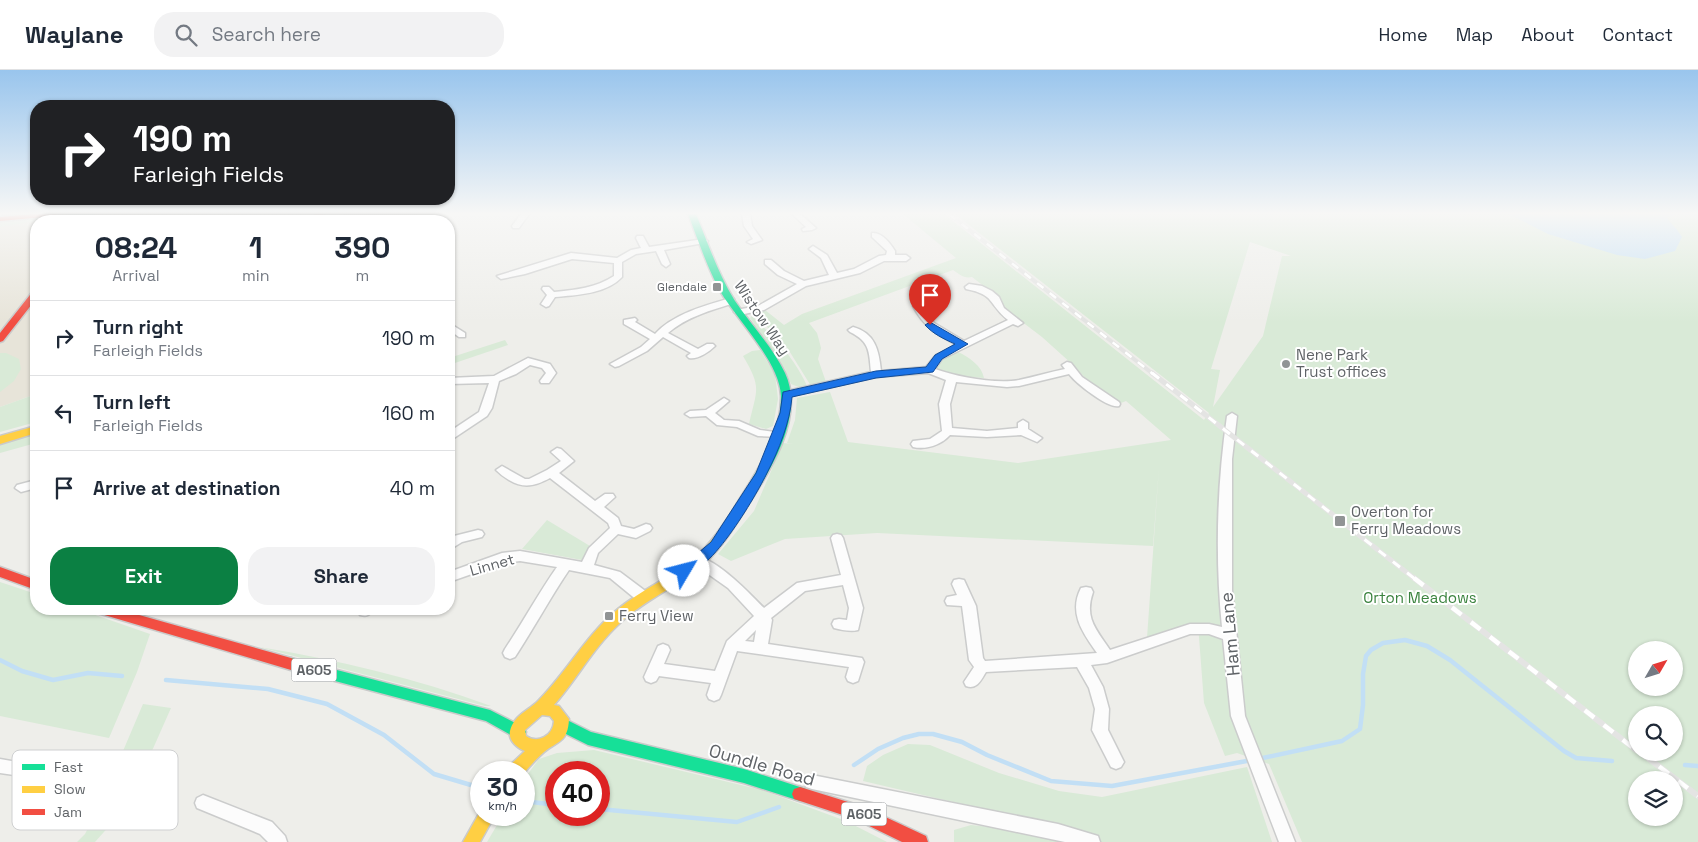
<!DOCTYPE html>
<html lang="en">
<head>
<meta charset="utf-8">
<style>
  :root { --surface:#fff; --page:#f2f2f3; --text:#1f2937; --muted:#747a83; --line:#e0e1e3; --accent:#0b8043 }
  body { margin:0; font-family:"Space Grotesk",sans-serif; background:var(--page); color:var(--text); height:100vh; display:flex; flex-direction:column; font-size:19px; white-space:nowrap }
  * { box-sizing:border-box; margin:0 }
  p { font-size:16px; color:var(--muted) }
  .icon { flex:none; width:28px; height:28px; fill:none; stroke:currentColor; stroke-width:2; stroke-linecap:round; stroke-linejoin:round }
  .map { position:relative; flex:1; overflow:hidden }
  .sheet { position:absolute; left:30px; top:145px; width:425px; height:400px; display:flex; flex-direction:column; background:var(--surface); border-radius:20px; box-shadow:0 1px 4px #0004 }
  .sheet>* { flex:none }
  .top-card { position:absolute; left:30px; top:30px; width:425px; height:105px; border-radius:20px; box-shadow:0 1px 4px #0004; background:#202124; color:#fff; overflow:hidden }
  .needle { width:32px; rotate:51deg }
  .tools { position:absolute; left:1628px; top:571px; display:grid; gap:10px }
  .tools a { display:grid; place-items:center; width:55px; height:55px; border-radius:50%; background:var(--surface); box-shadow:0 1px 4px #0004; font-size:25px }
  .speed { position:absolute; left:470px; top:691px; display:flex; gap:10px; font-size:25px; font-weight:700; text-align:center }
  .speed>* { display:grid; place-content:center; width:65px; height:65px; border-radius:50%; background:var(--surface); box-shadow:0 1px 4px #0004; line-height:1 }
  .speed small { font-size:12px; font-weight:400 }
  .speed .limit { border:8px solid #d22; background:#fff; color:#111 }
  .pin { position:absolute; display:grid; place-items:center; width:42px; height:42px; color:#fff; margin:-51px -21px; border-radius:50% 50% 50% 0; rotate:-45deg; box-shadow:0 0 5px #0007 }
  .pin .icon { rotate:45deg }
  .me { position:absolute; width:55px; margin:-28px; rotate:53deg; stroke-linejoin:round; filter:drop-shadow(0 0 4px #0008) }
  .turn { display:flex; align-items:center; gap:18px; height:105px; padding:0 20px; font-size:22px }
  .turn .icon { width:65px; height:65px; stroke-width:2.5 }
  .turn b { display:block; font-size:35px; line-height:42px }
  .eta { display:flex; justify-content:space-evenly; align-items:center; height:85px; text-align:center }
  .eta b { font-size:30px; font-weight:600; line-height:35px }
  .primary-button { display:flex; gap:10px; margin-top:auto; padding:10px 20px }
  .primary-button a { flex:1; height:58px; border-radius:20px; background:var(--accent); color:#fff; font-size:20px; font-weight:600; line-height:58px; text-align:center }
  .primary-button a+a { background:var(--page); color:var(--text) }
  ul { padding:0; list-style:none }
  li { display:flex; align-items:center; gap:15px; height:75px; padding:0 20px; border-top:1px solid var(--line) }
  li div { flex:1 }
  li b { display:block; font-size:19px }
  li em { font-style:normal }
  header { display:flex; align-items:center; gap:30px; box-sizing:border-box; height:70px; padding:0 25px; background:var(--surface); border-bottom:1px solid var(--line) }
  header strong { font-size:24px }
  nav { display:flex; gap:28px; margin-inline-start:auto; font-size:18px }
  .search { width:350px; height:45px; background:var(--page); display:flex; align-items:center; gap:12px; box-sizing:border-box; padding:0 18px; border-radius:20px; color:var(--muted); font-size:19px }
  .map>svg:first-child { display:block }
</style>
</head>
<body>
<header>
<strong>Waylane</strong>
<div class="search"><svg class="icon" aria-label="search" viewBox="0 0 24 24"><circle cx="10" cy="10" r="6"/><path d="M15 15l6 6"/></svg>Search here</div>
<nav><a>Home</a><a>Map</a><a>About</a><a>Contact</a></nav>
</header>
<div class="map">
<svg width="1698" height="772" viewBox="0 0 1698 772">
  <rect width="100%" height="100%" fill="#eeeeea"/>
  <path fill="#e7e4d9" d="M0,144h303l-2,7h-265v173l-36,13z"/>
  <path fill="#d9ead7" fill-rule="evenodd" d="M903,144h41l260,206 5,-7 -254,-199h743v628h-396l-33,-78 -32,-11 -12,3 -21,-53 -6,-79 -7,-1 -44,15 12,-171 -6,79 -276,-13 -92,6 -54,22 -13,-7 36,-43 29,-68 10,1 -6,-1 8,-23 2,-22 33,-6 18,50 170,21 153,-23 -45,-39 -5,2 -30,-19 -19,-20 -30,-27 -37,-28 -7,-12 -26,-20c-8,2 -13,-3 -19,-7l-144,53 8,10 2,7 2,8 -3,11 8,23 -15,4 -23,-37 -33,-35 10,-4 19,15 18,-11 154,-56zM1250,172l41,14h-9l-19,80 -50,71 7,-37 -9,-1zM1636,580h38v38h-38zM1636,645h38v37h-38zM1636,710h38v38h-38z
    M56,146l18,4 -38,1 -36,6v-6z
    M752,246c23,22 43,42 56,72h-7l-10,-4 -6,-15 -35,-51z
    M505,270l3,5 -59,20v-7z
    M760,280l15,24 3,25 -5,27 -7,3 -17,-5c8,-35 13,-36 -6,-68l9,-5z
    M958,282c11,5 24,14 26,26l-29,-2 -18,-8 4,-8z
    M0,283h6l13,6 2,10 -7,12 -14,11z
    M36,324v28l-36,10v-25z
    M36,363v10l-36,10v-9z
    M547,450l43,26 -8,14 -60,-11z
    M0,512l36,12v15h42l72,25 -13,38 -28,66 -109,-22z
    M259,577c79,13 156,31 232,59h-6z
    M143,634l28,4 -43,97 -33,37h-18l8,-8 15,-29z
    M908,674l22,1 69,28 60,18 43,6 145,-30 25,75h-318v-12l17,-5 28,3 1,-15 -137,-32 4,-15 16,-11z
    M594,680l168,40 84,31 41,21h-400l16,-27h21v-36l15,-20 18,-6zM556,702h43v43h-43z"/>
  <path fill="#c2dff5" d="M1509,144h189v2l-19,-2 -12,3c4,8 11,12 15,20l-7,14 -30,8 -28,-4 -69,-21z"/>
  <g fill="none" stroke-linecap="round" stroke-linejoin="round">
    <path stroke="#c2dff5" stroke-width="4.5" d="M0,590l22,11 31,9 35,-7 34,3
      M166,610l102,9 59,15 57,31 50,39 47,14
      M1258,689l84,-18 18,-12 3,-24v-31l3,-18 5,-6 12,-7 22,-3 22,6 23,14 114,91 12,7 36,3
      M854,695l24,-16 25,-11 16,-4h14l29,8 25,13 64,26 61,5 140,-26
      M1685,695l13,1
      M524,731l32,4
      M599,739l138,13 42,-15"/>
  </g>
  <path fill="#d5d5d3" stroke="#deddda" d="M343,144h75v2l-19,5h-50z"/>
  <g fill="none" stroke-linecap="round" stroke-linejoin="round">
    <defs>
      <path id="street" d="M521,144h8l-10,14h-6l-1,-2z
        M742,144h8l2,12 10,14 -11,4 -4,-2 6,-3 -9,-13z
        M792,144h8l16,14 -4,2 -9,1 -1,-2 4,-2z
        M872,163c10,-1 18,10 23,18v4h11l4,3 -4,3h-22l-24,12 -54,13 -42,24 -25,5 -5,-3 2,-2 22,-4 39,-22 -19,-9 -13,-11v-4h6l13,11 20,10 25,-6 -8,-17 -12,-9 4,-3 14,9 10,18 17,-4 25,-13 7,-1 1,-4 -15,-14z
        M637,166h6l6,11 55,-8 4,2 -4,2 -40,7 6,14 -4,3 -4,-3 -6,-13 -20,3 -14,8v15c-16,17 -45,18 -67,20l-6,9 -3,1 -5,-3 6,-9 -5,-6 1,-2h6l5,5c21,-2 42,-4 60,-16v-13l-42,-4 -47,15 -24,5 -4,-3 74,-23 46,5 14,-8 10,-2 -5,-10z
        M969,214l13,2 10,5 7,6 5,11 19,15 -5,3 -5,-2 -71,35 -7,10c22,8 61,15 84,11 15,-3 31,-8 46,-11l-3,-4 5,-3 4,1 11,14 37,25 1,2 -1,2c-11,3 -43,-23 -50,-32l-50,12 -12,1 -51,-5 -6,22 2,24 35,3 31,-3v-5l5,-3 5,3v6l14,9 -5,4 -16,-7 -34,2 -37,-2c-9,10 -24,15 -37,12l-2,-3 2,-3 17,-2 12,-8 -3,-27 7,-24 -18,-7 -52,4 -89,20 -5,-3 5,-3 84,-19c-2,-21 -1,-30 -21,-40l-2,-2 5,-3c22,6 26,23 28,44l45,-4 10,-12 21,-10c-19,-10 -34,-19 -44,-39l2,-2h6l13,19 30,18 44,-21c-21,-17 -12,-25 -42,-31l-1,-2z
        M731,228l3,1v4c-22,7 -48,14 -66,30l30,16 9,-5h6l2,2c-6,6 -18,14 -26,12l-2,-2 4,-3 -28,-16 -16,14 -28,15 -4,1 -5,-3 31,-17 9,-8 -26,-15v-4l11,-2 2,2 -2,2 20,12c18,-20 51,-29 76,-36z
        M449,253l16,10v4h-6l-10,-7z
        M528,288l22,6 6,9 -7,10h-8l-1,-2 6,-8 -4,-5 -12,-3 -14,9 -17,7 -7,27 -5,8 -33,22 -5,1v-7l30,-20 10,-29 -40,1v-6l45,-2z
        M724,328l5,3 -14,12 9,7 15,1 21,9 22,3 1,2 -1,2 -24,-1 -21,-9 -20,-2 -11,-9 -16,1 -5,-3 5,-3 16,-1z
        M1232,343l5,3 -5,43v131l13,126 50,126h-16l-48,-126 -8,-77 -14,-5h-19l-83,29 -16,2 12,22 6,22 -1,21 16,32 -3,5 -5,2 -5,-2 -19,-37 3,-21 -6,-21 -12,-21 -91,5c-5,8 -9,18 -20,14l-2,-4 10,-15 -5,-7 -7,-54 -15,-1 -2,-4 2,-4 10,-2 -5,-11 2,-4 5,-1 5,1 12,26 7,52 2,3 112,-8c-14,-20 -29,-40 -16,-65l5,-1 5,1 2,4c-9,26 3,37 17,58l80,-26h19l13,3c-7,-68 -5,-143 5,-211z
        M557,378l4,1 13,12 -15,12 36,28 10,-7h8l2,3 -11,10 14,11 3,8 13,3 12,-5 4,1 2,3 -2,3 -14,7 -18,-4 -20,19 -4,12 26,7 28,21 2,4 -2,4 -5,1 -5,-1 -28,-23 -41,-8c-19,28 -35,58 -54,87l-5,2 -5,-2 -2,-4 2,-4c18,-27 33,-55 52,-82l-37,-6 -17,2 -54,19v-10l53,-19 18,-2 62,11 7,-14 21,-20 -2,-5 -58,-45c-15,8 -26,11 -41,2 -5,-3 -9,-6 -13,-10l6,-4 23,13h4l18,-9 14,-9 -10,-9z
        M36,410v8l-15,4 -6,-4 2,-3z
        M478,460l4,1 2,3 -2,3 -20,5 -13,8v-10l5,-4z
        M837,464l4,1 2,3 20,70 -5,22c-8,2 -16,0 -24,-2l-2,-4 2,-4 5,-1 8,1 2,-12 -6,-23 -38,6 -34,27 1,2 -4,24 94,14 2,4 -6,19 -5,2 -5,-2 -2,-4 3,-10 -112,-16 -16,44 -2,4 -5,2 -5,-2 -2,-4 4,-12 -52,-7 -3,5 -5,2 -5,-2 -2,-4 14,-31 5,-2 5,2 2,4 -6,14 51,7 12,-30 27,-25 -26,-28 -34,-24 -2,-3 2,-3c17,-6 58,38 70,50l33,-25 44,-8 -10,-37 2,-3zM756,560l-2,12 -9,-1z
        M359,539h15c-4,6 -7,8 -14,6l-2,-4z
        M0,689l40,7 2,5 -10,16 -6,2 -6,-2 -2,-5 3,-6 -21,-3z
        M812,705l246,49 40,12 2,6h-35l-253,-53 -6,-2 -2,-5 2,-5z
        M203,725l69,27 13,14 2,6h-19l-8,-8 -63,-26 -2,-5 2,-5z"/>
      <path id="fast" d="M68,144h28c-6,4 -22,4 -28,0z
        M688,144h8c12,29 22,60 39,87 16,24 37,45 50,72 21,45 -18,103 -42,140h-8l-2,-3c21,-35 49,-72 48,-114 -1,-34 -44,-76 -61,-105 -13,-24 -22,-51 -32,-77z
        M291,588l199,52 33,17 3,5 -3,5 -5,2 -32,-18 -200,-53 -2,-4 2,-4z
        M563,648l28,14 153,37 62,20 2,5 -2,5 -6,2 -56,-18 -156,-38 -30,-15 -2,-5 2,-5z"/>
      <path id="slow" d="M36,356v7l-36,11v-8z
        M739,436l4,1 2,3c-12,19 -25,40 -42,55 -26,22 -59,35 -84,59 -26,24 -42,55 -65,81l5,1 10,13c-1,23 -11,22 -25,33 -7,6 -14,14 -20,21l-18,-1 2,-5 17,-16c-8,-3 -17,-11 -15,-20 4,-16 18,-20 28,-30 29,-29 48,-66 80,-92 24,-20 53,-31 76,-51 17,-14 29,-33 41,-51zM542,645l8,1 4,5c-1,15 -16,23 -28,15l-1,-6z
        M481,740v5h14l-15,27h-17z"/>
      <path id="jam" d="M33,144h25l-4,2 -54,5v-4z
        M315,144h8l-2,7h-8z
        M36,220v9l-33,42 -3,1v-9l33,-42z
        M0,497l36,13v10l-36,-13z
        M94,539h24l173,49 5,2 2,4 -2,4 -5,2 -190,-56 -5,-1z
        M800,717l64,20 62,29 2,6h-26l-47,-23 -61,-20 -2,-5 2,-5z"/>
    </defs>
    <use href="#street" stroke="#cbcccc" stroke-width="3"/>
    <use href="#fast" stroke="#cacaca" stroke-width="3"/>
    <use href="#slow" stroke="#cacaca" stroke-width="3"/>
    <use href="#jam" stroke="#cacaca" stroke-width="3"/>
    <use href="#street" fill="#fcfcfc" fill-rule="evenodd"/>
    <use href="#fast" fill="#16e098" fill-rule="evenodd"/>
    <use href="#slow" fill="#ffcf43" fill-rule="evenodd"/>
    <use href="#jam" fill="#f24e42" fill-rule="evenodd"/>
    <defs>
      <path id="rail-far2" d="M949,144l204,160"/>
      <path id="rail-far1" d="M1152,303l263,206"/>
      <path id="rail" d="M1414,508l222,172
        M1640,682l58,44"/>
    </defs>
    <use href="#rail-far2" stroke="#e4e4e3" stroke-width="4"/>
    <use href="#rail-far1" stroke="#e4e4e3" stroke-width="5"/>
    <use href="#rail" stroke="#e4e4e3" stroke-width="6"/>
    <use href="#rail-far2" stroke="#fff" stroke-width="2.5" stroke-dasharray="8" stroke-linecap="butt"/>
    <use href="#rail-far1" stroke="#fff" stroke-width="3" stroke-dasharray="9" stroke-linecap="butt"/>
    <use href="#rail" stroke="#fff" stroke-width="4.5" stroke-dasharray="12" stroke-linecap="butt"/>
  </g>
  <linearGradient id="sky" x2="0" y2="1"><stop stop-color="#99c5ed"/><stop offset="0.57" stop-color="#f7f7f6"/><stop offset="1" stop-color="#f7f7f6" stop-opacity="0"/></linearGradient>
  <rect width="1698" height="252" fill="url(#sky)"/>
  <path fill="#1a73e8" stroke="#114b97" d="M930,252l38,22 -26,15 -9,13 -57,6 -84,19c-2,25 -13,53 -25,76 -10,21 -61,110 -88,101l-2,-3 34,-29 45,-69 24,-60 3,-21 93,-21 50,-4 9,-12 20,-11c-11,-5 -22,-10 -30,-19z"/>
  <g fill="#919495" stroke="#fff" stroke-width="2">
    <rect x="712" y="212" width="10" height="10" rx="2.5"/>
    <circle cx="1286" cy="294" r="5"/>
    <rect x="1334" y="445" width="12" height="12" rx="2.5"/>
    <rect x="604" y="541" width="10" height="10" rx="2.5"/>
  </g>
  <g text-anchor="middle" stroke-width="4" stroke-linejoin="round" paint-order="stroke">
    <g font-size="12" fill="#5f6367" stroke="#fff" text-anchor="end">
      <text x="707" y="221">Glendale</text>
    </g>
    <g fill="#fff" stroke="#8f9295" stroke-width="1">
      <rect x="291.5" y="588.5" width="45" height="23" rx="4"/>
      <rect x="841.5" y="732.5" width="45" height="23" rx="4"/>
    </g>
    <g font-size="14" font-weight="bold" fill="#5f6367">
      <text x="314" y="605">A605</text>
      <text x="864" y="749">A605</text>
    </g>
    <g font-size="15" fill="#5f6367" stroke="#fff">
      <text transform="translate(762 248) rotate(56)" y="5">Wistow Way</text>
      <text transform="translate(492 495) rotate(-16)" y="5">Linnet</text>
    </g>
    <g font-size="15" fill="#5f6367" stroke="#fff" text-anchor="start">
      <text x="1296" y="290">Nene Park<tspan x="1296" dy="17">Trust offices</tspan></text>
      <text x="1351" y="447">Overton for<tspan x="1351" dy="17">Ferry Meadows</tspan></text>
      <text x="619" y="551">Ferry View</text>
    </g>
    <g font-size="15" fill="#3b833f" stroke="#fff">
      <text x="1420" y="533">Orton Meadows</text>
    </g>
    <g font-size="18" fill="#5f6367" stroke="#fff">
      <text transform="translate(1230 564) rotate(-95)" y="6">Ham Lane</text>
      <text transform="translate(762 695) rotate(16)" y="6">Oundle Road</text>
    </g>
  </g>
  <rect x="12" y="680" width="166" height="80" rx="8" fill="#fff" stroke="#cfd0d1" stroke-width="1"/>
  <rect x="22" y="694" width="23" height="6" fill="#16e098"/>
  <rect x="22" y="716" width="23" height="7" fill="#ffcf43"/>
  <rect x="22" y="739" width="23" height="6" fill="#f24e42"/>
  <g font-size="14" fill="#5f6367">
    <text x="54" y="702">Fast</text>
    <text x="54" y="724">Slow</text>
    <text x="54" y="747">Jam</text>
  </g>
</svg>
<div class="tools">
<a><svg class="needle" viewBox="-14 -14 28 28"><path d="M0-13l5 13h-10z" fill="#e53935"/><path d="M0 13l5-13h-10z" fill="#747a83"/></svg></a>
<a><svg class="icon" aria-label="search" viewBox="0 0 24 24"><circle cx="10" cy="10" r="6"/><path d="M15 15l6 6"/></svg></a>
<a><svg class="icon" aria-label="layers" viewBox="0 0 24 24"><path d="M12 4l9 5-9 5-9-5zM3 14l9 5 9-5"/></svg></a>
</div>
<div class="speed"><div>30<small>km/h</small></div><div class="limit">40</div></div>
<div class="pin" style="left:930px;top:255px;background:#d93025"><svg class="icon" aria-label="arrive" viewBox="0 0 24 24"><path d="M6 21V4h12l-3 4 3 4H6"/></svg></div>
<svg class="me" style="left:684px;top:501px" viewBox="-20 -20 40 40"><circle r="19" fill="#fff"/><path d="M0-13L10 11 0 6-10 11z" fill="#1a73e8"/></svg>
<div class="top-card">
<div class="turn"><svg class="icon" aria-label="right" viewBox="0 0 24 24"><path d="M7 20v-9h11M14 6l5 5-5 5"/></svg><div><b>190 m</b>Farleigh Fields</div></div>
</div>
<section class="sheet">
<div class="eta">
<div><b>08:24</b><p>Arrival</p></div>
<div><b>1</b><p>min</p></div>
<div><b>390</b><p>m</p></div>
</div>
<ul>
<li><svg class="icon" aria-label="right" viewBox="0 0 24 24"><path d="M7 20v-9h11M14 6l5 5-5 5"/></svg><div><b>Turn right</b><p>Farleigh Fields</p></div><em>190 m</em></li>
<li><svg class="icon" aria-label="left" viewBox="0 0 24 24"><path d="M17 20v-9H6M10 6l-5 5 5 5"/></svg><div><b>Turn left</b><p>Farleigh Fields</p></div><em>160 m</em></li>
<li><svg class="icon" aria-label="arrive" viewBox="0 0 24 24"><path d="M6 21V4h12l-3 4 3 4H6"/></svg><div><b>Arrive at destination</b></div><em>40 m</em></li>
</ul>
<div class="primary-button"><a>Exit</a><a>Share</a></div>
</section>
</div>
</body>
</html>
